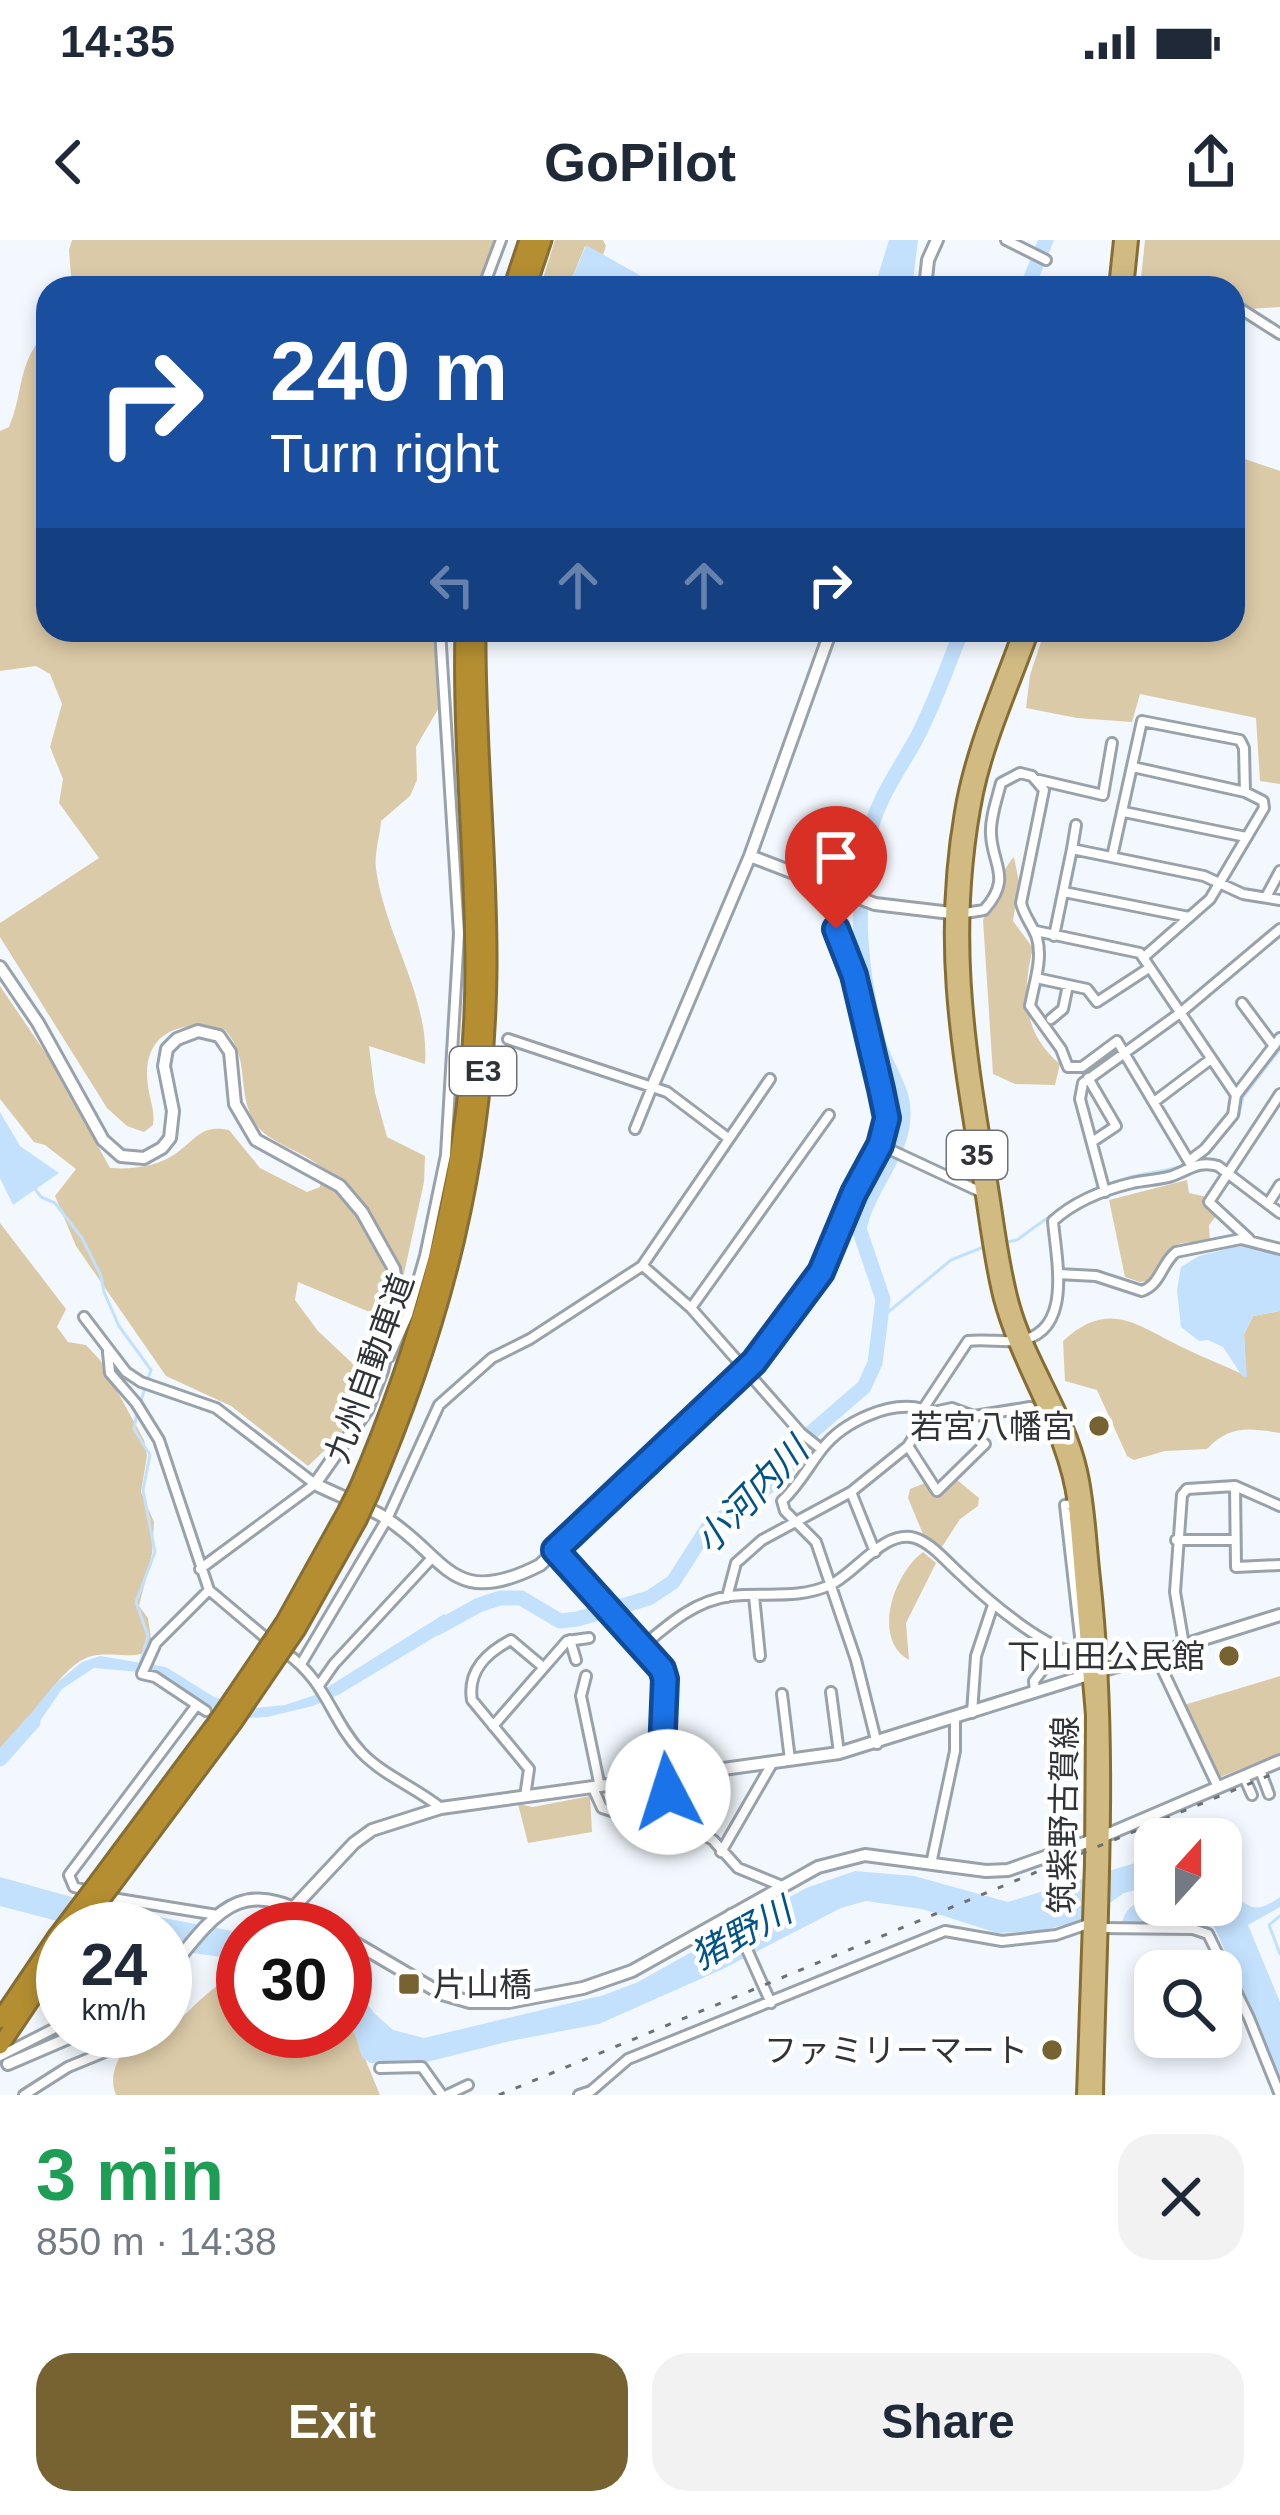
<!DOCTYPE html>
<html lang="en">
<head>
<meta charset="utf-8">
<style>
  :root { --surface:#fff; --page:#f2f2f3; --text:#1f2937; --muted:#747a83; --accent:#776231 }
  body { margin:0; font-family:Arial,"Noto Sans JP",sans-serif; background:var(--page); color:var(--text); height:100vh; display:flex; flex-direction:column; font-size:45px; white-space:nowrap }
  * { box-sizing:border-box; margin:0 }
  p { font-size:39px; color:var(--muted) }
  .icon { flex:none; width:66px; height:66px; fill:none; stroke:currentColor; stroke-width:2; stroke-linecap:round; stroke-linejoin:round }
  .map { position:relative; height:1855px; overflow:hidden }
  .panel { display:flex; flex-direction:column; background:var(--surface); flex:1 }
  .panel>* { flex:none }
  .banner { position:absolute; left:36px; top:36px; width:1209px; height:366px; border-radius:36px; box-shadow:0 6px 18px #0003; background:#1a4fa0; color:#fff; overflow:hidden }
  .needle { width:78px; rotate:21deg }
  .fabs { position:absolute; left:1134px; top:1578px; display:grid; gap:24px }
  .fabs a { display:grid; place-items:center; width:108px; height:108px; border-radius:24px; background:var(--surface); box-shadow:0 6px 18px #0003; font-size:60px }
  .speed { position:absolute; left:36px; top:1662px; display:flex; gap:24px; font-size:60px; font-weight:700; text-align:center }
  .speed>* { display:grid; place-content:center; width:156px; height:156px; border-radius:50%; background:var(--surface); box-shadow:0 6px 18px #0003; line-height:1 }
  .speed small { font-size:30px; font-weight:400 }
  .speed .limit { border:18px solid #d22; background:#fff; color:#111 }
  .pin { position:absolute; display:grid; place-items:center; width:102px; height:102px; color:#fff; margin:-123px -51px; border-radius:50% 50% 50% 0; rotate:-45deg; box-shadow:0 0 12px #0007 }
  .pin .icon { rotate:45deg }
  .me { position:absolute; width:132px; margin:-66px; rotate:355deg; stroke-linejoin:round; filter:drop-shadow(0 0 9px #0008) }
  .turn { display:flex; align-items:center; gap:42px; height:252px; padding:0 36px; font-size:54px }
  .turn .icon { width:156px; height:156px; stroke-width:2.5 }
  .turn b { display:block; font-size:84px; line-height:102px }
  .lanes { display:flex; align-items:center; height:114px; padding:0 36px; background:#0003; justify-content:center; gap:60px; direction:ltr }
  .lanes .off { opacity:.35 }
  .round { display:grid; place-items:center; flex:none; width:126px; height:126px; border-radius:36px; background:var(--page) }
  .overview { display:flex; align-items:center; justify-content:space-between; height:204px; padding:0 36px }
  h1 { font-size:72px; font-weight:600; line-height:90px; color:#1e9e55 }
  .primary-button { display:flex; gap:24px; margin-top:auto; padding:24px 36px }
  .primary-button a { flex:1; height:138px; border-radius:36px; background:var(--accent); color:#fff; font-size:48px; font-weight:600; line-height:138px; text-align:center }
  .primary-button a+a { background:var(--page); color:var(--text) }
  .status { display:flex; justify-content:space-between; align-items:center; height:84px; padding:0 60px; background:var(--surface); direction:ltr }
  .status svg { height:33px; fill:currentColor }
  header { display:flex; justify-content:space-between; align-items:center; height:156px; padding:0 36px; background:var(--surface); font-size:54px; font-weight:600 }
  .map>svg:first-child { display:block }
</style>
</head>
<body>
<div class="status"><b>14:35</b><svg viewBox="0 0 49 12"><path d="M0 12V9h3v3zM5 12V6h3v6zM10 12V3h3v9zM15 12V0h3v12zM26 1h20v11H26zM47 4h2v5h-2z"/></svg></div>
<header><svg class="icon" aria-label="back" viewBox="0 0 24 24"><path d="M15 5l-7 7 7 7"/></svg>GoPilot<svg class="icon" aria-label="share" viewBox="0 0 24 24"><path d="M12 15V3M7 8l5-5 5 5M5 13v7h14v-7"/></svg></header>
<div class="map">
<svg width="1280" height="1855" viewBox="0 0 1280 1855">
  <rect width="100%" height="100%" fill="#f2f8fe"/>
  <path fill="#dbcaa7" d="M72,0h436l-18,48h-418l-3,-38z
    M555,0h48l3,6 -3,9 -18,-9 -17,42h-28z
    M1145,0h135v67l-29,2 -18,-8v-13h-93z
    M48,90v300h387l3,79 -22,38 1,33 -7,16 -29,25c-1,15 -7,33 -5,48 9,66 54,129 49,195l-56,-18 6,47 12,44 38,19 -1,26 -21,96 -14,4 -5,36 -86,-36 -3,18 23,31 49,46c-12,44 -26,59 -59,89l-77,-60 -65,-30 -90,-130 -21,-50 21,-27 -31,-24 -11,-3 -34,-43v-113l51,75 59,107c22,2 50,-2 68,-16 20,-15 24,-27 51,-22l31,38 47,24 13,-5 1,-20c-20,-18 -57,-24 -69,-49 -15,-31 -2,-60 -27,-88 -43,-12 -85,2 -77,56 2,15 7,24 5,39l-9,7 -17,-6 -20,-18 -107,-171v-14l99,-65 -40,-55 4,-24 -13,-32 12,-43 -12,-30 -14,-8 -36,5v-240l9,-4c16,-38 7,-64 39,-97z
    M1233,215l47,16v313l-20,-3 -4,-63 -116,-24 -8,28 -55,-4 -51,-10 4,-33 15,-45h188z
    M1014,617l5,25 -6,39 20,27c-11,43 -11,85 27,116l-5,21 -40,-1 -22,-10 -10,-154c13,-19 15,-46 31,-63z
    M1187,940l2,13 18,4 13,14 -11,14 1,18c-40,-4 -43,4 -59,38l-11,1 -15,-5 -16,-77z
    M0,983l66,86 -9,18 11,15 18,3 14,15 44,80 3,16 -6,36 13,30 -2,32 -13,52 9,12 3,21 -10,15c-19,4 -40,-4 -57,5 -26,12 -57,69 -84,91z
    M1280,1071v122c-32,-5 -50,-8 -73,16l-42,2 -31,9 -7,-4 -30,-66 -32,-9 -2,-40c47,-43 74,-15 121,7 20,10 42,18 62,28l-2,-42 9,-18z
    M956,1239l23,19 -1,8 -18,13 -18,28 -19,-13 -15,-36 2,-9 15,-6 12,12z
    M923,1312l13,11 -30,60 3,37c-38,-21 -15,-87 14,-108z
    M1280,1436v78l-60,23 -36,-72z
    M590,1556l2,36 -64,11 -10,-39 15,3z
    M243,1734v57h102v-10l10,13 25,61h-264c-10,-24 8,-53 31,-62 6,-2 13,-1 18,-4 30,-17 40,-44 78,-55z"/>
  <path fill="#c3e1fd" d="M889,0h29l-6,48h-28l-7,-9z
    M586,5l71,40 -89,3z
    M0,872l20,34 39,27 -46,32 -13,-27z
    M1234,1007h18l28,9v55l-27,5 -9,18 3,43 -5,-1 -19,-29 -15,-7 -9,1 -18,-14 -4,-37 4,-23 18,-11z
    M444,1374l14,9 -118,71 -27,12 -46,11 -18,1 -39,-11 -49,-33 -67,-6 -32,21 -35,51 -15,-3 41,-51 29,-24 18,-6 66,11 48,30 41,11 30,-3 30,-10z
    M1148,1619l7,1v25l-31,8 -39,27 -46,11 -42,2 -75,-24 -56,-8 -25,7 -118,61 -124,55 -89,17 -83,21 -57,1 -8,-6 -7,-23 -10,-13v-48l29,40 19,17 31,8 180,-43 34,-13 168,-94 49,-17 59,5 94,26z
    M0,1637l111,31 132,25v27l-78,-11v-20h-77l-88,-23z
    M1221,1645c25,15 28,35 59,12v10l-32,18 32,77v74l-66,-150 -15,-21h22z
    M1155,1656v9h25l1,21 -59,-2c4,-19 15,-22 33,-28z"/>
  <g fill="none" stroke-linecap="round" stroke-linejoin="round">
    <path stroke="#c3e1fd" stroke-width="3" d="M1217,900l22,-25 4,-18 37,-48
      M33,946l8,11 14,6 27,35 19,38 3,16 15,34 32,44 -11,33
      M1007,1002l10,-2c35,-26 65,-48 107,-61 21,-7 42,-6 63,-15
      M881,1078l70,-58 35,-14
      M137,1172l-3,17 16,26 -7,35 12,62 -19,50 12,34 -8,28
      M1280,1676l-11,9 11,29"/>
    <path stroke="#c3e1fd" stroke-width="15" d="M1027,48l19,-48
      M437,1388l42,-23 21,-7h21l39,23 17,-2 72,-21 24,-16 34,-53 66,-46 28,-32 5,-14 58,-50 11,-24 8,-64 -24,-70c8,-42 46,-75 44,-119 -1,-24 -19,-46 -25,-69 -18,-68 -24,-132 -10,-201 7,-37 29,-67 47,-99 19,-35 32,-74 47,-111
      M0,1519l33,-37"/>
    <defs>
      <path id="minor" d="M1006,0l40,20
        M483,48l18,-48
        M1233,64l47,30
        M1133,527l112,25
        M1039,540l64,15 9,-52
        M1124,572l122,25
        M1072,609l4,-24
        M1112,617l30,-136 98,19 4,8 1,44 18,9 1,7 -54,91 -66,58
        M1064,652l125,25
        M1266,657l14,-26
        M959,674l25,-4c29,-32 8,-45 7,-76 -1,-16 6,-35 10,-51l19,-10 12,3 12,14 -23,113c3,13 12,23 16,35 6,22 -3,45 -7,68l31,43 7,18h14l35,-26 74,124
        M1036,691l104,22 96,142
        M1054,696l18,-87 132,27 39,18 37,6
        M1036,738l51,11 10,13 52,-34
        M1242,763l32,43
        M1051,779l12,-10 5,-24
        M508,799l159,53 61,46
        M1088,838l28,48 -24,16
        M1154,862l57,-43
        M635,889l17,-42
        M880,905l103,48
        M1189,921l16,-12 28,-34 3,-20 44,-57
        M1105,952l-25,-93 3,-16 97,-70 100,-84
        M1268,964l12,-19
        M1249,999l-40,-37 71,-108
        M643,1026l48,42 110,125 20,16
        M1058,1034l38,2 46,15c19,-7 19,-27 34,-39l65,-13 39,10
        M691,1068l138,-193
        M84,1077l42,55 15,10 75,26 99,76 -115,85
        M108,1112l2,21 26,30 23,37 50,150 64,54
        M389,1117l19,-42 17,-59 21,-101 13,-221 -19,-304
        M908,1206l29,45 48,-47
        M1235,1246l1,81 44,-2
        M851,1252l24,60
        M1075,1264l-10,1 17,149
        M1176,1300h58
        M555,1310l107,119 3,10 -4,98
        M754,1356l6,60
        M727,1357l9,-34 26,-23 89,-48 57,-46 21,-33 23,-5 22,8 56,-9
        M570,1400l6,20
        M644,1405c26,-22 51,-44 86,-49 35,-4 67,4 100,-11 26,-12 54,-56 85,-47 16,5 31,23 43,34 24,23 96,88 129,80
        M1184,1405l-9,-53 7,-97 5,-6 48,-3 45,20
        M285,1412c43,31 44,65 76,100 23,24 54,35 80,56
        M1155,1414l63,133
        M301,1424l86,-145 52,-114 53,-47 38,-19 112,-73 128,-187
        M586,1436l-5,20 19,91
        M320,1444l14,-20 97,-105
        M831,1452l8,61
        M1035,1452l-1,-11 25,-33
        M782,1454l8,66
        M206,1471l-51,-34 -13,-3 14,-31 53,-53
        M972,1473l4,-57 17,-51
        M493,1486l74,-85 22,-3
        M877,1504l-21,-84 -40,-118 -31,-31 -3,-10c17,-16 26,-34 40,-52 21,-27 68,-49 101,-40l45,-68c15,-2 32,1 47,0 60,-5 41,-82 38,-120 22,-20 50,-31 79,-38 13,-3 27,-3 40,-7 17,-6 26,-16 46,-10l62,47
        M1260,1530l9,24
        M1244,1537l8,18
        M593,1548l9,20 50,16 47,8 14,8 25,28 44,18
        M525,1557l4,-28 -57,-69c-5,-30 16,-48 39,-60l32,27
        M663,1587l5,-51
        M721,1612l52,-90
        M931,1624l24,-113v-32
        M92,1652l-18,-5 -5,-12 127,-169
        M106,1657l111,18
        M731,1674l40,89
        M1100,1688l93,1 15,5 41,84 31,77
        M0,1816l63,-32
        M380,1828l42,-1 20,28
        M24,1855l44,-28 56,-23 13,-13
        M447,1855l21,-10
        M579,1855l12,-4 37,-32 317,-128 57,10 54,-6 32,-11"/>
      <path id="tertiary" d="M925,48l3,-28 9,-20
        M750,616l125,48 76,9
        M0,727l38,56 65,117 18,16 23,2 18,-10 8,-10 3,-27 -9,-45 3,-17 10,-10 21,-8 21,5 11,16 5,52 21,36 84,46 22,26 32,57 3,22 -3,28 -12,52 -15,39 -52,74c22,11 47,20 69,33 63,39 66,94 156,48l214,-203 67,-90 33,-79 26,-48 7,-27 -34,-143 -18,-46 5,-37
        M652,847l98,-231 81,-226
        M295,1666l59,-63 18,-13 69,-22 398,-55 441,-138"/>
      <path id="secondary" d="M345,1697l97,57 28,8h39l74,-14 49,-17 186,-104 47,-12 121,16 22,-1 96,-34 176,-75
        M165,1736c57,-73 78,-104 167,-47
        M8,1824l77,-33"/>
      <path id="primary" d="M1116,48l5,-48
        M1126,48l5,-48
        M1021,390c-21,59 -49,120 -59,182 -22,128 -5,227 16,353 8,45 12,91 23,134 19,71 65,132 74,205l18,211 -1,149 -8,231
        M1032,390c-19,54 -44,107 -56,163 -27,134 -10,245 12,377 8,44 12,91 24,134 16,58 55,109 68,167 8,35 9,73 13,108 19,172 6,344 3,516"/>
      <path id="motorway" d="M512,48l16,-48
        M527,48l16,-48
        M358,1248c72,-167 116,-339 116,-521 0,-112 -13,-225 -10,-337
        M370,1254c74,-172 116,-336 118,-524 1,-114 -12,-227 -11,-340
        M284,1383l62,-111
        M297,1389l61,-109
        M100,1639l119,-160
        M113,1644l120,-161
        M0,1780l57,-84
        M0,1806l63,-94"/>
    </defs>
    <use href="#minor" stroke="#99a2ab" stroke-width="14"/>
    <use href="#tertiary" stroke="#99a2ab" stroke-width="16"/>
    <use href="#secondary" stroke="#99a2ab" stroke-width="16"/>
    <use href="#primary" stroke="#866e33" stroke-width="18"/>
    <use href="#motorway" stroke="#866e33" stroke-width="21"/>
    <use href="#minor" stroke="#fff" stroke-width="8"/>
    <use href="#tertiary" stroke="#fff" stroke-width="10"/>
    <use href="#secondary" stroke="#fff" stroke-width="10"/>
    <use href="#primary" stroke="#d2bb83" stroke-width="12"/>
    <use href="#motorway" stroke="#b48e31" stroke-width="15"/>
    <path stroke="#6c7175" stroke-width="3" stroke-dasharray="6 12" stroke-linecap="butt" d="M499,1855l781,-324"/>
    <defs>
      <path id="motorway-bridge" d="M346,1272l12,-24
        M358,1280l12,-26
        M219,1479l65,-96
        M233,1483l64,-94
        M79,1689l34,-45
        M57,1696l43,-57"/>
    </defs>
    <use href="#motorway-bridge" stroke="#866e33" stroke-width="21" stroke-linecap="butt"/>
    <use href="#motorway-bridge" stroke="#b48e31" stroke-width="15"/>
  </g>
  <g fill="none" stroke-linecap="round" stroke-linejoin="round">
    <defs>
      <path id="route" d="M668,1552v-16l-7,1 4,-98 -3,-10 -107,-119 199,-188 67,-90 33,-79 26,-48 7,-27 -6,-29 -27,-114 -18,-46"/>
    </defs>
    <use href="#route" stroke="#114b97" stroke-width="30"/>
    <use href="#route" stroke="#1a73e8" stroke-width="21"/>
  </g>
  <g fill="#776231" stroke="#fff" stroke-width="4.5">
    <circle cx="1099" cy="1186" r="12"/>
    <circle cx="1229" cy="1416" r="12"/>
    <rect x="397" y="1732" width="24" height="24" rx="6"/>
    <circle cx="1052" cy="1810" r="12"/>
  </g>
  <g text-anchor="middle" stroke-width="9" stroke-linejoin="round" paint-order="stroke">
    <g fill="#fff" stroke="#6e7174" stroke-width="3">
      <rect x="450" y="807" width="66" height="48" rx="9"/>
      <rect x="947" y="891" width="60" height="48" rx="9"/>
    </g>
    <g font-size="30" font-weight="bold" fill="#303438">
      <text x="483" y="841">E3</text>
      <text x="977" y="925">35</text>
    </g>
    <g font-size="33" fill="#303438" stroke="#fff">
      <text transform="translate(369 1128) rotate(-70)" y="12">九州自動車道</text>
      <text transform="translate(1063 1575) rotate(-89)" y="12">筑紫野古賀線</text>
    </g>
    <g font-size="33" fill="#303438" stroke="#fff" text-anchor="end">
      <text x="1075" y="1198">若宮八幡宮</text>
      <text x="1205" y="1428">下山田公民館</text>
      <text x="433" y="1756" text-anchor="start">片山橋</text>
      <text x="1028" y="1822">ファミリーマート</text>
    </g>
    <g font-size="36" font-style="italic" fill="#00538b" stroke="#fff">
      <text transform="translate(751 1255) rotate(-46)" y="13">小河内川</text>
      <text transform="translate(741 1693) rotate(-29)" y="13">猪野川</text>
    </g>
  </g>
</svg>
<div class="fabs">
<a><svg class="needle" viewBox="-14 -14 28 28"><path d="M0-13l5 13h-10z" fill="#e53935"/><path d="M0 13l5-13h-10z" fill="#747a83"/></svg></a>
<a><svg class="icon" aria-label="search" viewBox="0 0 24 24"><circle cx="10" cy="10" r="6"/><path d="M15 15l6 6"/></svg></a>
</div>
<div class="speed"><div>24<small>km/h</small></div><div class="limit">30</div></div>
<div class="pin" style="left:836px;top:689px;background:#d93025"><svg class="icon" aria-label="arrive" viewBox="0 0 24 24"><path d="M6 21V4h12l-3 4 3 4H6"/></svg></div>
<svg class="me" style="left:668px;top:1552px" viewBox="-20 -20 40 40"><circle r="19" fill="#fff"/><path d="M0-13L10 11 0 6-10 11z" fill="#1a73e8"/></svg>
<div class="banner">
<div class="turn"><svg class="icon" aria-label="right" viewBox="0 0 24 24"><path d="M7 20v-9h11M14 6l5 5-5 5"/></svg><div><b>240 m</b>Turn right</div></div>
<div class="lanes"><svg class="icon off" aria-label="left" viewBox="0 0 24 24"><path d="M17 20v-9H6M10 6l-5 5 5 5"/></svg><svg class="icon off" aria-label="ahead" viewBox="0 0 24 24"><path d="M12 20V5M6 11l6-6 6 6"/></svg><svg class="icon off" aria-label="ahead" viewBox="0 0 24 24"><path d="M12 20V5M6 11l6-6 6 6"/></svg><svg class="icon" aria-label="right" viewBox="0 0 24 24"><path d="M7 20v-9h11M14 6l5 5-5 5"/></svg></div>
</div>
</div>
<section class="panel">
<div class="overview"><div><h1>3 min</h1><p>850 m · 14:38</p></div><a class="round"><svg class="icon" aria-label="close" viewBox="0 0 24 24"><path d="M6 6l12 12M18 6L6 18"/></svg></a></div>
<div class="primary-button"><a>Exit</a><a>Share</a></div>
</section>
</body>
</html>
